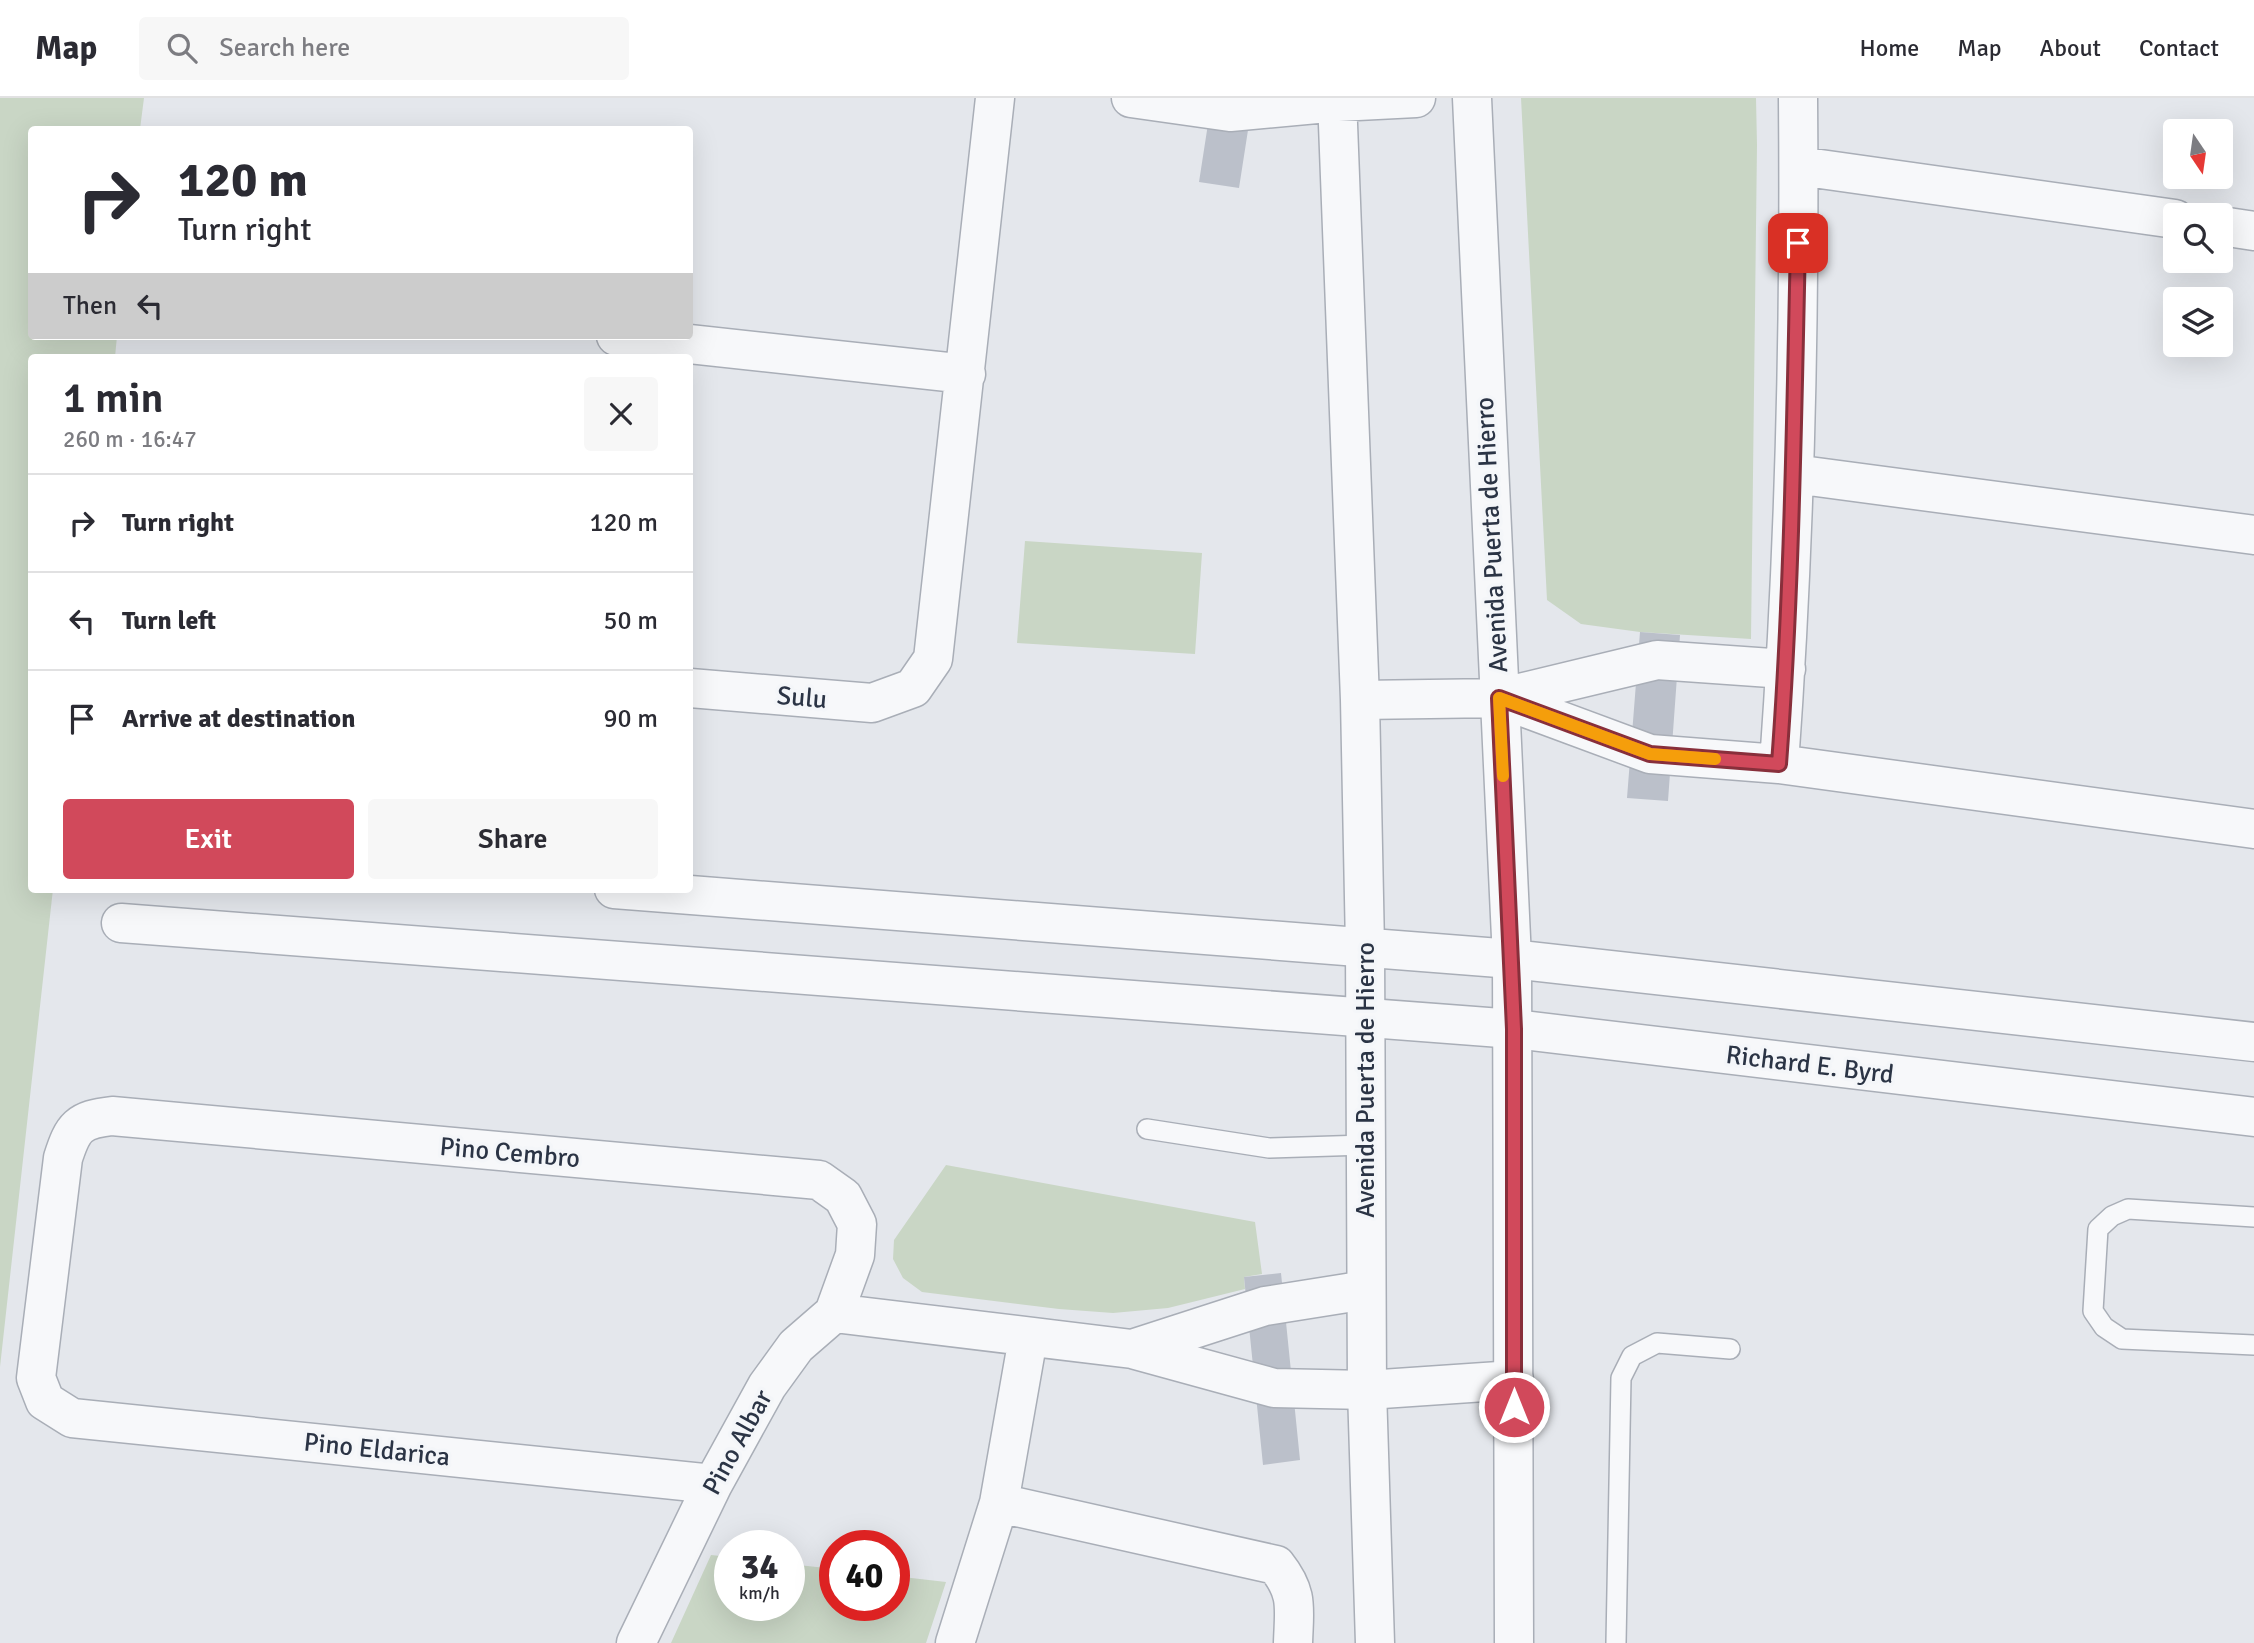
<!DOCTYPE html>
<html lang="en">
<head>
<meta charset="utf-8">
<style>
  :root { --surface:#fff; --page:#f7f7f7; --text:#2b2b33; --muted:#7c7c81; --line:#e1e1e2; --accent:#d1495b }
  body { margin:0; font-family:Signika,sans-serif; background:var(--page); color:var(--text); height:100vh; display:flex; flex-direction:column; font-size:26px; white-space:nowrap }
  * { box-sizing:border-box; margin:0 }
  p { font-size:23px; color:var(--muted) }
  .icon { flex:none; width:38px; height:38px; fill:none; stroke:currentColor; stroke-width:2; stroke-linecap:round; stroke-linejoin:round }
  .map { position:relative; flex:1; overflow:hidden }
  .panel { position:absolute; left:28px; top:256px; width:665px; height:539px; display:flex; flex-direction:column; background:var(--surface); border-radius:7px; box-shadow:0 7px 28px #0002 }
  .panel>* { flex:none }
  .guide { position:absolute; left:28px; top:28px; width:665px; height:214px; border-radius:7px; box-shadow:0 7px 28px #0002; background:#fff; color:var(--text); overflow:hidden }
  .needle { width:46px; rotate:167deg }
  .fabs { position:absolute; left:2163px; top:21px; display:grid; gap:14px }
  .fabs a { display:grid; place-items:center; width:70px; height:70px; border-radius:7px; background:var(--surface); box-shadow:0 7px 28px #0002; font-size:35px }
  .speed { position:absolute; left:714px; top:1432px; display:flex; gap:14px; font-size:35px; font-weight:700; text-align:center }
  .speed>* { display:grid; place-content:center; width:91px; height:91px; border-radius:50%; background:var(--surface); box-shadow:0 7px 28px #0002; line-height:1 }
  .speed small { font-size:18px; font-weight:400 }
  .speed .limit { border:10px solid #d22; background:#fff; color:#111 }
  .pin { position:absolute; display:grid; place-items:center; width:60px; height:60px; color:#fff; margin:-30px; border-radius:14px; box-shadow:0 4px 10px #0006 }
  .me { position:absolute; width:77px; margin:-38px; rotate:0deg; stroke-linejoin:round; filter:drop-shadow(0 0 5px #0008) }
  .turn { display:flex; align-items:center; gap:24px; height:147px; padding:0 35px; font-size:32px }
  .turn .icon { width:91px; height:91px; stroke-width:2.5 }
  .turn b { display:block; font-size:49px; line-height:60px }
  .then { display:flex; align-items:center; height:66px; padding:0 35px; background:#0003; gap:14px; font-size:26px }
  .round { display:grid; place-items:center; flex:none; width:74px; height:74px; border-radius:7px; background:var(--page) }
  .summary { display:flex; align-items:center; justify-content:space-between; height:119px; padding:0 35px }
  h1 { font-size:42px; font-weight:600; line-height:52px }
  .cta { display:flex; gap:14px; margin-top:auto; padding:14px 35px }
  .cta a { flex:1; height:80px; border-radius:7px; background:var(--accent); color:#fff; font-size:28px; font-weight:600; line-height:80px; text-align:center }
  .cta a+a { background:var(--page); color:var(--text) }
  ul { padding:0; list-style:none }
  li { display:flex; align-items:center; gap:21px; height:98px; padding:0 35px; border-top:2px solid var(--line) }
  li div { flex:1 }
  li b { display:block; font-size:26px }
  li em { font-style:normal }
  header { display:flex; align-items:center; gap:42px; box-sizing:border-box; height:98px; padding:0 35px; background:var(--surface); border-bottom:2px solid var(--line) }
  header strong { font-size:33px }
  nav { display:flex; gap:38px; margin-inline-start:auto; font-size:24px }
  .search { width:490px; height:63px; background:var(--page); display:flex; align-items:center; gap:18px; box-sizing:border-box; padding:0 24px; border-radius:7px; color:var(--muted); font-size:26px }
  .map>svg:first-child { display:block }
</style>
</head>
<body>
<header>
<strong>Map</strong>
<div class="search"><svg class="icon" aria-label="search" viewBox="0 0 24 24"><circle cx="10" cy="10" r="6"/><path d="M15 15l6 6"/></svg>Search here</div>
<nav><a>Home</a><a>Map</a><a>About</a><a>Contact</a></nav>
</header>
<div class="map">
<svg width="2254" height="1545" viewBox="0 0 2254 1545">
  <rect width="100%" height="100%" fill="#e4e7ec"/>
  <path fill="#c9d6c5" d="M0,0h144l-4,31 -108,1v206h85l-2,21h-83v532h21l-53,478z
    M1521,0h235l1,47 -6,494 -111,-7 -59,-8 -34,-24z
    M1025,443l177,12 -7,101 -178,-11z
    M946,1067l309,57 7,52 -18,3 1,12 -77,19 -55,5 -54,-4 -137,-17 -19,-14 -10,-19 1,-19z
    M711,1457l19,2v48h59v-41l46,5v36h59v-29l52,6 -20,61h-255z"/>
  <path fill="#bbc0ca" d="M1212,0h41l-14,90 -40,-6z
    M1640,534l40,3 -12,166 -41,-3z
    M1281,1175l19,187 -37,5 -19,-188z"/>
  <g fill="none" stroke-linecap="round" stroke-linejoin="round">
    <defs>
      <path id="service" d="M1147,1031l122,19 96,-3
        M2254,1119l-126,-8 -16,7 -14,13 -5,82 11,16 18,12 132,6
        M1616,1545l5,-265 11,-22 25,-13 73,6"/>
      <path id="minor" d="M1131,0l99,14 108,-10 78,-4
        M1337,0l23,602 5,247
        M1472,0l40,861
        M1799,68l376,53
        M2221,128l33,5
        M616,238l350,38
        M1794,376l460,61
        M690,590l182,15 41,-15 20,-29 62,-561
        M1499,600l151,56 129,10 475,65
        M1360,602l139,-2 158,-38 129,9
        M1779,666c16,-221 21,-444 19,-666
        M614,791l898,70 742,83
        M121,825l1393,106 740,88
        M834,1215l298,36 142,39 93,2 147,-10
        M1132,1251l133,-43 101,-16
        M999,1405l277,62c23,29 18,43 17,78
        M636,1545l77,-159 54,-98 29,-40 38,-33 21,-58 2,-31 -14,-27 -24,-17 -707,-64c-34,4 -39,11 -49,42l-27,220 9,23 27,17 641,66
        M955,1545l44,-140 29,-165"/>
      <path id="tertiary" d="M1365,849l2,443 8,253
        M1512,861l2,684"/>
    </defs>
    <use href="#service" stroke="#a9aeb7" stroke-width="22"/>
    <use href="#minor" stroke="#a9aeb7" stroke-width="41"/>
    <use href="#tertiary" stroke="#a9aeb7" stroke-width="41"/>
    <use href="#service" stroke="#f7f8fa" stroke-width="19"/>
    <use href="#minor" stroke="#f7f8fa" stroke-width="38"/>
    <use href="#tertiary" stroke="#f7f8fa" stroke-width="38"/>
  </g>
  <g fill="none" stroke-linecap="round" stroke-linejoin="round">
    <defs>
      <path id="route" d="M1514,1309v-378l-15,-331 151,56 129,10c13,-173 15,-347 19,-521"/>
    </defs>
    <use href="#route" stroke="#882f3b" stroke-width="18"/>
    <use href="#route" stroke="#d1495b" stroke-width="12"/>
    <path stroke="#f59e0b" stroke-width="12" d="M1503,678l-4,-78 151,56 65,5"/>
  </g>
  <g text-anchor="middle" stroke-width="7" stroke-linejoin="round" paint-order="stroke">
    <g font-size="26" fill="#2b3445" stroke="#f4f6f9">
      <text transform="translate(1491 437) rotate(-93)" y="9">Avenida Puerta de Hierro</text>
      <text transform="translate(802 599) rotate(5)" y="9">Sulu</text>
      <text transform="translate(1810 966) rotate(7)" y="9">Richard E. Byrd</text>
      <text transform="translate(1365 982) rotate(-90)" y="9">Avenida Puerta de Hierro</text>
      <text transform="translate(510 1054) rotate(5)" y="9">Pino Cembro</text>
      <text transform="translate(737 1344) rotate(-61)" y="9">Pino Albar</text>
      <text transform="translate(377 1351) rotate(6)" y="9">Pino Eldarica</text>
    </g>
  </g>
</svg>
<div class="fabs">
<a><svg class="needle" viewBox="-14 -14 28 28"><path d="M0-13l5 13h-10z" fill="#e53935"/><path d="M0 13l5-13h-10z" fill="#7c7c81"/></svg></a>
<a><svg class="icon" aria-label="search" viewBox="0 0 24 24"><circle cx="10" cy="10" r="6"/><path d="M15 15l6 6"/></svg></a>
<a><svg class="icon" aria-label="layers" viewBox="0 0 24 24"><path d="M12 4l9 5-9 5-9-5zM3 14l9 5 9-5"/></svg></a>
</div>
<div class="speed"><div>34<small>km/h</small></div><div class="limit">40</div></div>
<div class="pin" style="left:1798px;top:145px;background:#d93025"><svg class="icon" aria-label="arrive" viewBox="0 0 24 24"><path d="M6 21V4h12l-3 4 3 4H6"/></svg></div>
<svg class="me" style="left:1514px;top:1309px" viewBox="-20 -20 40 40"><circle r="17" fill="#d1495b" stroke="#fff" stroke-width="3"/><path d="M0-11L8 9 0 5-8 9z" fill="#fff"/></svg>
<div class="guide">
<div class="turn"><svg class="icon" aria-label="right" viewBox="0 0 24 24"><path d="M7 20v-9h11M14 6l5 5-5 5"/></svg><div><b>120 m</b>Turn right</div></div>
<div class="then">Then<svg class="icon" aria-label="left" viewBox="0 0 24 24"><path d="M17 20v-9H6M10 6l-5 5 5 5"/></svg></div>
</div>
<section class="panel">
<div class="summary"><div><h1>1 min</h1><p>260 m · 16:47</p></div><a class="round"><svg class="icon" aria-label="close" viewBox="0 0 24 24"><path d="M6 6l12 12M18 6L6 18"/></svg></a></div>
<ul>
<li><svg class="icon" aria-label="right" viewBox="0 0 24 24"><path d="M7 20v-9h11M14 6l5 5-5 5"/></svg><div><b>Turn right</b></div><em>120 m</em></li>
<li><svg class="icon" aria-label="left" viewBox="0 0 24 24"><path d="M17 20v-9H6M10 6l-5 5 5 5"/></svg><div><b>Turn left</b></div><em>50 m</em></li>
<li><svg class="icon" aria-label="arrive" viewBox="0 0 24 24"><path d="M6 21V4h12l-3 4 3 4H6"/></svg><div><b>Arrive at destination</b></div><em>90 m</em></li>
</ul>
<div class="cta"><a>Exit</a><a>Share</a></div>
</section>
</div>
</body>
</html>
